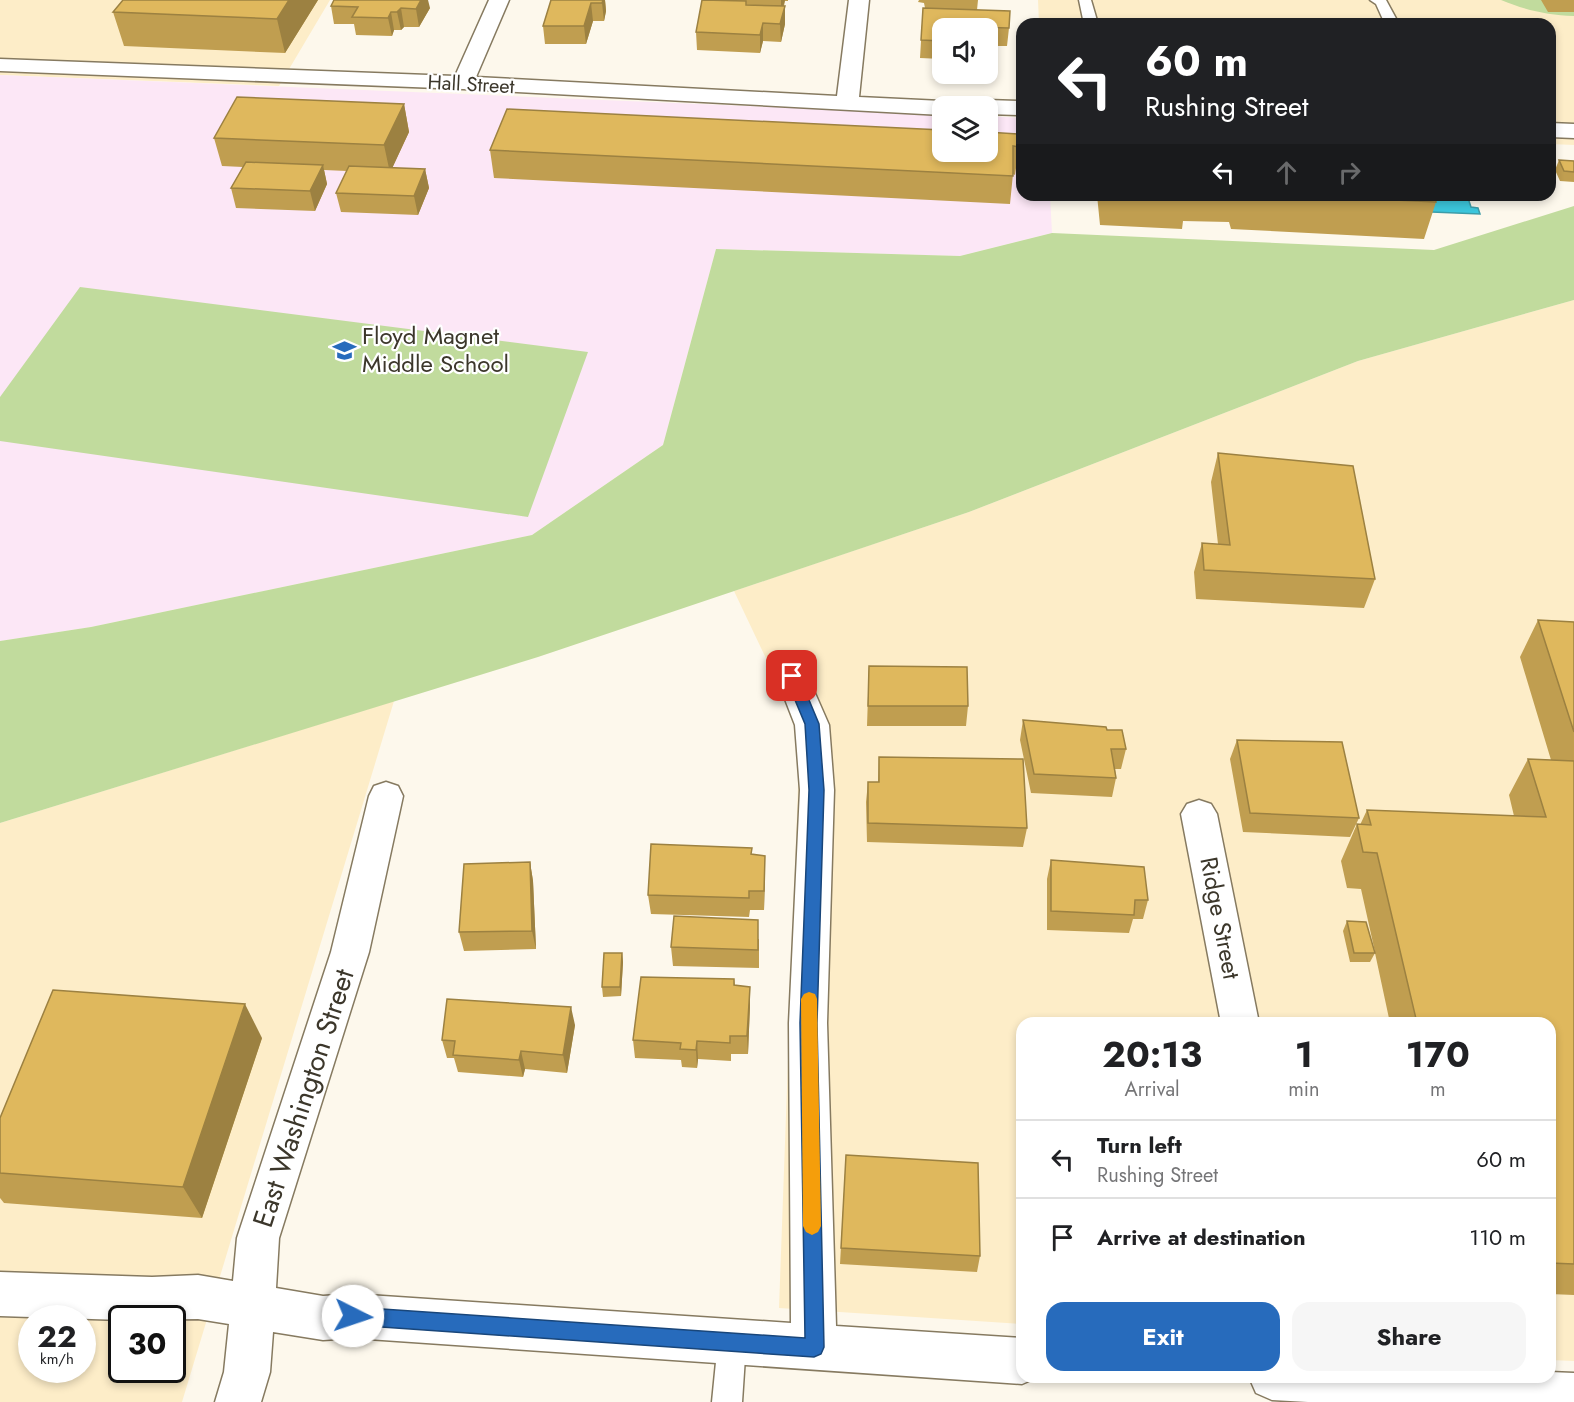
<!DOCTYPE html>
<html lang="en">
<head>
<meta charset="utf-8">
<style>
  :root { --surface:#fff; --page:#f6f6f6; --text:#202124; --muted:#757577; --line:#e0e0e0; --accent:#276bbc }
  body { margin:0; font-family:Jost,sans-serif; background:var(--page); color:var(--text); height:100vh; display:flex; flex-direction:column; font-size:22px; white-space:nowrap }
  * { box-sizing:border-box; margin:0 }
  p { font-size:20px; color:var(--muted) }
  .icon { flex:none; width:33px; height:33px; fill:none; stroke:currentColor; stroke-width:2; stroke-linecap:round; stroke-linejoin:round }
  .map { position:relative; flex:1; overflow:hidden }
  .panel { position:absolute; left:1016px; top:1017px; width:540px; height:366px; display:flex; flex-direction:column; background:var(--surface); border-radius:18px; box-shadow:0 3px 9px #0003 }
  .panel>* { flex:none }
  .guide { position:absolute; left:1016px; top:18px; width:540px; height:183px; border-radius:18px; box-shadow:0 3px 9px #0003; background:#202124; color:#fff; overflow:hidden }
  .controls { position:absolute; left:932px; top:18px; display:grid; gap:12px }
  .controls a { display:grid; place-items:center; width:66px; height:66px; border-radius:12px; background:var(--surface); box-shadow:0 3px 9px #0003; font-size:30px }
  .speed { position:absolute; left:18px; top:1305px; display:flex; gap:12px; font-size:30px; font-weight:700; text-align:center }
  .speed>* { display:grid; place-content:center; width:78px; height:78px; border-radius:50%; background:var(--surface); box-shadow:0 3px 9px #0003; line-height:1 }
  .speed small { font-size:15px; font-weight:400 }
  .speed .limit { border:3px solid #111; border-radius:9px; background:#fff; color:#111 }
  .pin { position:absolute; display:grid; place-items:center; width:51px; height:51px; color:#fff; margin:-26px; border-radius:12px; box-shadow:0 3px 9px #0006 }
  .me { position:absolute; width:66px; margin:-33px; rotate:94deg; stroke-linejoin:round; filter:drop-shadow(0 0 4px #0008) }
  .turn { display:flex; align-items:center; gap:21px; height:126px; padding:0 30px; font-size:27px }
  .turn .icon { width:78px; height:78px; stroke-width:2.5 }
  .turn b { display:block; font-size:42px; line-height:51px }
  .lanes { display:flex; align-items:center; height:57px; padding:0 30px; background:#0003; justify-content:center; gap:30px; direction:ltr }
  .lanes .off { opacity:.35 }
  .eta { display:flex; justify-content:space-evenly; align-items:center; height:102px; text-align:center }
  .eta b { font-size:36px; font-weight:700; line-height:42px }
  .button { display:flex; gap:12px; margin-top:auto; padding:12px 30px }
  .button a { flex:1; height:69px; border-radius:18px; background:var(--accent); color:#fff; font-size:24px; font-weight:700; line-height:69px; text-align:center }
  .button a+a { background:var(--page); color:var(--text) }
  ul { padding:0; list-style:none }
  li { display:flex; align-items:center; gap:18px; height:78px; padding:0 30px; border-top:2px solid var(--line) }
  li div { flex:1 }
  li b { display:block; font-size:22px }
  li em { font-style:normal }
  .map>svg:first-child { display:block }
</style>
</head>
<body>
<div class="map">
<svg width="1574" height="1402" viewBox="0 0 1574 1402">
  <rect width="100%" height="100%" fill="#fdf8ec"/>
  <path fill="#fdedc8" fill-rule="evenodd" d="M0,0h330l-51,86 -279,-11z
    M1038,0h536v145l-24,-1v-120h-511z
    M1574,300v1061l-24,-1v-337h-528l-1,301 -242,-16 21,-578 -66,-139 235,-79 389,-151z
    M394,701l-212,701h-182v-579zM32,1318h50v52h-50zM122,1318h50v52h-50z"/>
  <path fill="#fce7f6" d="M0,75l942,39v38h45v-36l34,2 1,77h28l2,38 -92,23 -244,-7 -53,196 -131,90 -441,92 -91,14z"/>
  <path fill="#c1db9d" d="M1501,0h73v16c-27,-1 -49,-6 -73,-16z
    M1574,206v94l-216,61 -389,151 -431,145 -538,166v-182l91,-14 441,-92 131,-90 53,-196 244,7 92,-23 382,17z
    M80,287l508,65 -60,165 -528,-76v-44z"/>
  <path fill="#3cc7dd" stroke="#3c9ca8" stroke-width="1.5" d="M1403,195h64l4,12 7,1 2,6 -73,-3z"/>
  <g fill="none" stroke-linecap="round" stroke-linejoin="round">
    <defs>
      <path id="lane" d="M1079,0h12l7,24h-14z
        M1370,0h16l13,24h-14l-9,-20z
        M732,1328l10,4 4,10 -4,60h-30l6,-60 4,-10z"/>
      <path id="street" d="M489,0h20l-33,77 361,19 12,-96h20l-10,97 83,4 8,2 2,3h-10v9l-479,-26 -463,-18v-12l455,17z
        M987,100l35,1v14l-35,-1v-8h-11l3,-4z
        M1550,123l24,1v14l-24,-1z
        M792,664l12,4 25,57 5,65 -7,233 9,303 186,12v39h16l-16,7 -669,-46 -30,2 -50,-8 -3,40 -9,30h-46l9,-30 5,-48 -31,-5 -76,1 -122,-4v-44l152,5 46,-2 35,6 4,-43 94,-286 38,-156 5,-10 12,-4 12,4 5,10 -34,156 -90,286 -3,50 47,8 30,-2 438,29 -2,-300 11,-233 -5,-65 -19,-49 4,-8z
        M1199,800l12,4 6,10 42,209h-38l-40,-209 6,-10z
        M1550,1372l24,1v29h-266l-36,-2 -16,-7 -7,-16h301z"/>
    </defs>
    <use href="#lane" stroke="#867a60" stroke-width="3"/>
    <use href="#street" stroke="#867a60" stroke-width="3"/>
    <use href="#lane" fill="#fff" fill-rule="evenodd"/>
    <use href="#street" fill="#fff" fill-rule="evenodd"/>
  </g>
  <path fill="#c09e50" d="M318,0l-33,53 -161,-7 -11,-34z
    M551,0h54l1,11 -2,10h-11l-7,23h-41l-2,-18z
    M727,0h61v1h-3l-1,5 1,18 -4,18 -18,-1 -3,12 -63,-3 -1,-18z
    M919,0h59l-1,10 32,18 -2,18h-20v-18h-45v31l-22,-1 3,-50h2l-1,-5 -6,-1z
    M1541,0h33v12h-26z
    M331,6l99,2 -11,19h-15l-3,3h-7l-2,6 -36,-1 -2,-11h-20z
    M404,104l5,28 -17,36 33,1 4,19 -11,27 -77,-3 -5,-19 11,-22 -23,-1 3,14 -12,27 -79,-3 -5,-20 12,-21 -21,-1 -8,-28z
    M987,132l32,15 -4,28 -2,-1 -3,30 -516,-26 -4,-28z
    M1559,160l15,1v21l-14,-1 -5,-11z
    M1097,195h337l2,7 -12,37 -193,-10 -2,-7 -46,-1 -1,8 -82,-4z
    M1218,453l157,126 -11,29 -168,-9 -2,-27 8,-29 16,1 -7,-62z
    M1538,620l36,2v673l-24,-1v-271h-160l-15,-70 -5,9h-20l-7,-31 4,-10 28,31 -14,-63 -14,-1 -6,-27 16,-37 3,1 7,-15 147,6 -5,-21 19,-36 23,1 -31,-103z
    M869,666l99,40 -2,20h-99z
    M1023,720l84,10 19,19 -5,20h-6l1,9 -4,19 -81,-4 -11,-53z
    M1237,740l122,78 -9,19 -107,-5 -13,-73z
    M879,757l148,71 -4,19 -156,-5 -1,-40 2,-20h10z
    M765,856l-1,54h-14l-1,7 -98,-3 -3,-19z
    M1051,860l97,40 -5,19h-10l-4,14 -82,-3v-51z
    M530,862l3,19 3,68 -72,2 -5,-19z
    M759,939v29l-86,-2 -2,-19z
    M622,953l1,9 -2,34 -18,1 -1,-10z
    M734,979l1,6 15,2v18l-2,49h-17v7l-33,-2 -1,9 -15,-1 -1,-7 -46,-2 -2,-18z
    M575,1025l-8,48 -42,-4 -2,8 -65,-5 -4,-14h-7l-5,-18z
    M262,1038l-60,180 -198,-15 -4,-5v-80z
    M846,1155l134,101 -3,16 -137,-8z"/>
  <path fill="#9c8141" d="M289,0h29l-33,53 -8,-34z
    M421,0h7l2,8 -11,19 -3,-18z
    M603,0h2l1,11 -2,10 -2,-18z
    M781,0h4l-4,14z
    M591,3l2,18 -7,23 -2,-18z
    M785,6v18l-4,18 -1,-18z
    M401,8l3,19 -3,3 -4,-18z
    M391,12l3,18 -2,6 -4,-18z
    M763,23v18l-3,12v-18z
    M404,104l5,28 -19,41 -6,-28z
    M323,165l4,19 -12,27 -5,-20z
    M425,169l4,19 -11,27 -4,-19z
    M765,856v19l-1,35v-19z
    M530,862l3,19 3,68 -4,-18z
    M622,953l1,9 -2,34 -1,-9z
    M750,987v18l-2,49 -1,-18z
    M245,1004l17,34 -60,180 -19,-31z
    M571,1007l4,18 -8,48 -4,-18z
    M697,1041l1,18 -1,9 -1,-18z
    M521,1051l4,18 -2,8 -4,-17z"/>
  <path fill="#dfb85d" stroke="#9c8141" stroke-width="1.5" d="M123,0h166l-12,19 -164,-7z
    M334,0h87l-5,9 -15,-1 -4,4h-6l-3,6 -36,-1 6,-10 -27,-1z
    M551,0h52l-1,3h-11l-7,23h-41z
    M702,0l44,1v4l39,1 -5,18 -17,-1 -3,12 -64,-3z
    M923,8l87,3 -1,17 -36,-1v1h-31v13l-21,-1z
    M237,97l167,7 -20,41 -170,-7z
    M507,109l435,21v22h45v-20l32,2v13l-6,-1v30l-523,-26z
    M1559,160l15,1v11l-10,-1z
    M246,162l77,3 -13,26 -79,-3z
    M349,166l76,3 -11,27 -78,-3z
    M1288,195h146l2,7z
    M1218,453l135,13 22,113 -171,-9 -2,-27 28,2z
    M1538,620l36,2v110z
    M869,666l98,1 1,39h-100z
    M1023,720l83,7 1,3h15l4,19h-15l5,29 -82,-4z
    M1237,740l105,2 17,76 -109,-5z
    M879,757l144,2 4,69 -159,-5v-41h11z
    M1528,759l46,2v503l-24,-1v-240h-133l-40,-170 -14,-1 -6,-28 14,1 -4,-15 179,7z
    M651,844l101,4 -1,6 14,2 -1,35h-15v7l-101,-3z
    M1051,860l93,7 4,33h-13l-1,15 -83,-4z
    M530,862l2,69 -73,1 5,-68z
    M674,916l84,4v30l-87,-3z
    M1347,921l19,1 9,31h-21z
    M604,953h18l-2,34h-18z
    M641,977l93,2v6l16,2 -3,49h-17v7l-33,-2 -1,9 -16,-1 1,-6 -48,-3z
    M53,990l192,14 -62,183 -183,-14v-55z
    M447,999l124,8 -8,48 -42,-4 -2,9 -66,-5 2,-14 -13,-1z
    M846,1155l132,8 2,93 -139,-8z"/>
  <path fill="#276bbc" stroke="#19467a" stroke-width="1.5" d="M792,671l7,5 20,48 5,66 -7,233 7,324 -3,7 -7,3 -461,-32 -7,-3 -2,-6 2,-7 7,-2 452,31 -5,-315 9,-233 -4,-66 -20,-48z"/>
  <path fill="#f59e0b" d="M809,992l6,2 2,5 4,227 -3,6 -6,3 -6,-3 -3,-6 -2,-227 3,-5z"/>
  <defs>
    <symbol id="school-bare" viewBox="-9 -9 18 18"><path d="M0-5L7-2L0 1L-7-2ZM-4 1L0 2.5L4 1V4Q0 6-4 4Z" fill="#276bbc" stroke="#fff" stroke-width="2.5" paint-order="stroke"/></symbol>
  </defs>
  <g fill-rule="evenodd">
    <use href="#school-bare" x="328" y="334" width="33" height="33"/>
  </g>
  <g text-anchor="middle" stroke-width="4.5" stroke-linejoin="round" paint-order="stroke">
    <g font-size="20" fill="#3c372b" stroke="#fff">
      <text transform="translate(471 84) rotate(3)" y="7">Hall Street</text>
    </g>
    <g font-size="24" fill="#3c372b" stroke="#fff" text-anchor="start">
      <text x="362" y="344">Floyd Magnet<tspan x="362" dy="28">Middle School</tspan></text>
    </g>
    <g font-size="24" fill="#3c372b" stroke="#fff">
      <text transform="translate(1220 918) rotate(79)" y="8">Ridge Street</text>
    </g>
    <g font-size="28" fill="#3c372b" stroke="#fff">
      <text transform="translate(303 1098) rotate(-72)" y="10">East Washington Street</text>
    </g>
  </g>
</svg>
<div class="controls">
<a><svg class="icon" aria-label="sound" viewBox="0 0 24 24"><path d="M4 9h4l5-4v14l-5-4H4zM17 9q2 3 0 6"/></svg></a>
<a><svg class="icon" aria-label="layers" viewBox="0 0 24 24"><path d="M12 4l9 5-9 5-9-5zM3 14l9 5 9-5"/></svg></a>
</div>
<div class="speed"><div>22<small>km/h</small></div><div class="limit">30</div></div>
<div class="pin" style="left:792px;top:676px;background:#d93025"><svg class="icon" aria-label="arrive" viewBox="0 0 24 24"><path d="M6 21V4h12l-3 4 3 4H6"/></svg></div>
<svg class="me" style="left:353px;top:1316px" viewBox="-20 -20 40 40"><circle r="19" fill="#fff"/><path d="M0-13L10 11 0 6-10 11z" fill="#276bbc"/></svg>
<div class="guide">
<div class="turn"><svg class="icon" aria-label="left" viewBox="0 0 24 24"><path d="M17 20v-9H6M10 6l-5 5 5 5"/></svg><div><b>60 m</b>Rushing Street</div></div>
<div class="lanes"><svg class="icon" aria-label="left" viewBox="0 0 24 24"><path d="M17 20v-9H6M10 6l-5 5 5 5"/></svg><svg class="icon off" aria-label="ahead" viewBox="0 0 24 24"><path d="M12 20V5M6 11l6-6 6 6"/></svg><svg class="icon off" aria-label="right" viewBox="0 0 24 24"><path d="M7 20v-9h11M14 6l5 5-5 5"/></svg></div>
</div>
<section class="panel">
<div class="eta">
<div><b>20:13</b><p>Arrival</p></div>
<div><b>1</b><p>min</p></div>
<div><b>170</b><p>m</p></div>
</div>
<ul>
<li><svg class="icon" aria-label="left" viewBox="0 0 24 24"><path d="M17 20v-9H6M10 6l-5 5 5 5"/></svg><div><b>Turn left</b><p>Rushing Street</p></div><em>60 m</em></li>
<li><svg class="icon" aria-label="arrive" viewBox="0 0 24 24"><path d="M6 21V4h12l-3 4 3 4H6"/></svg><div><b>Arrive at destination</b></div><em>110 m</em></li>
</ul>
<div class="button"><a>Exit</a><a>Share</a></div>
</section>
</div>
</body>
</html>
